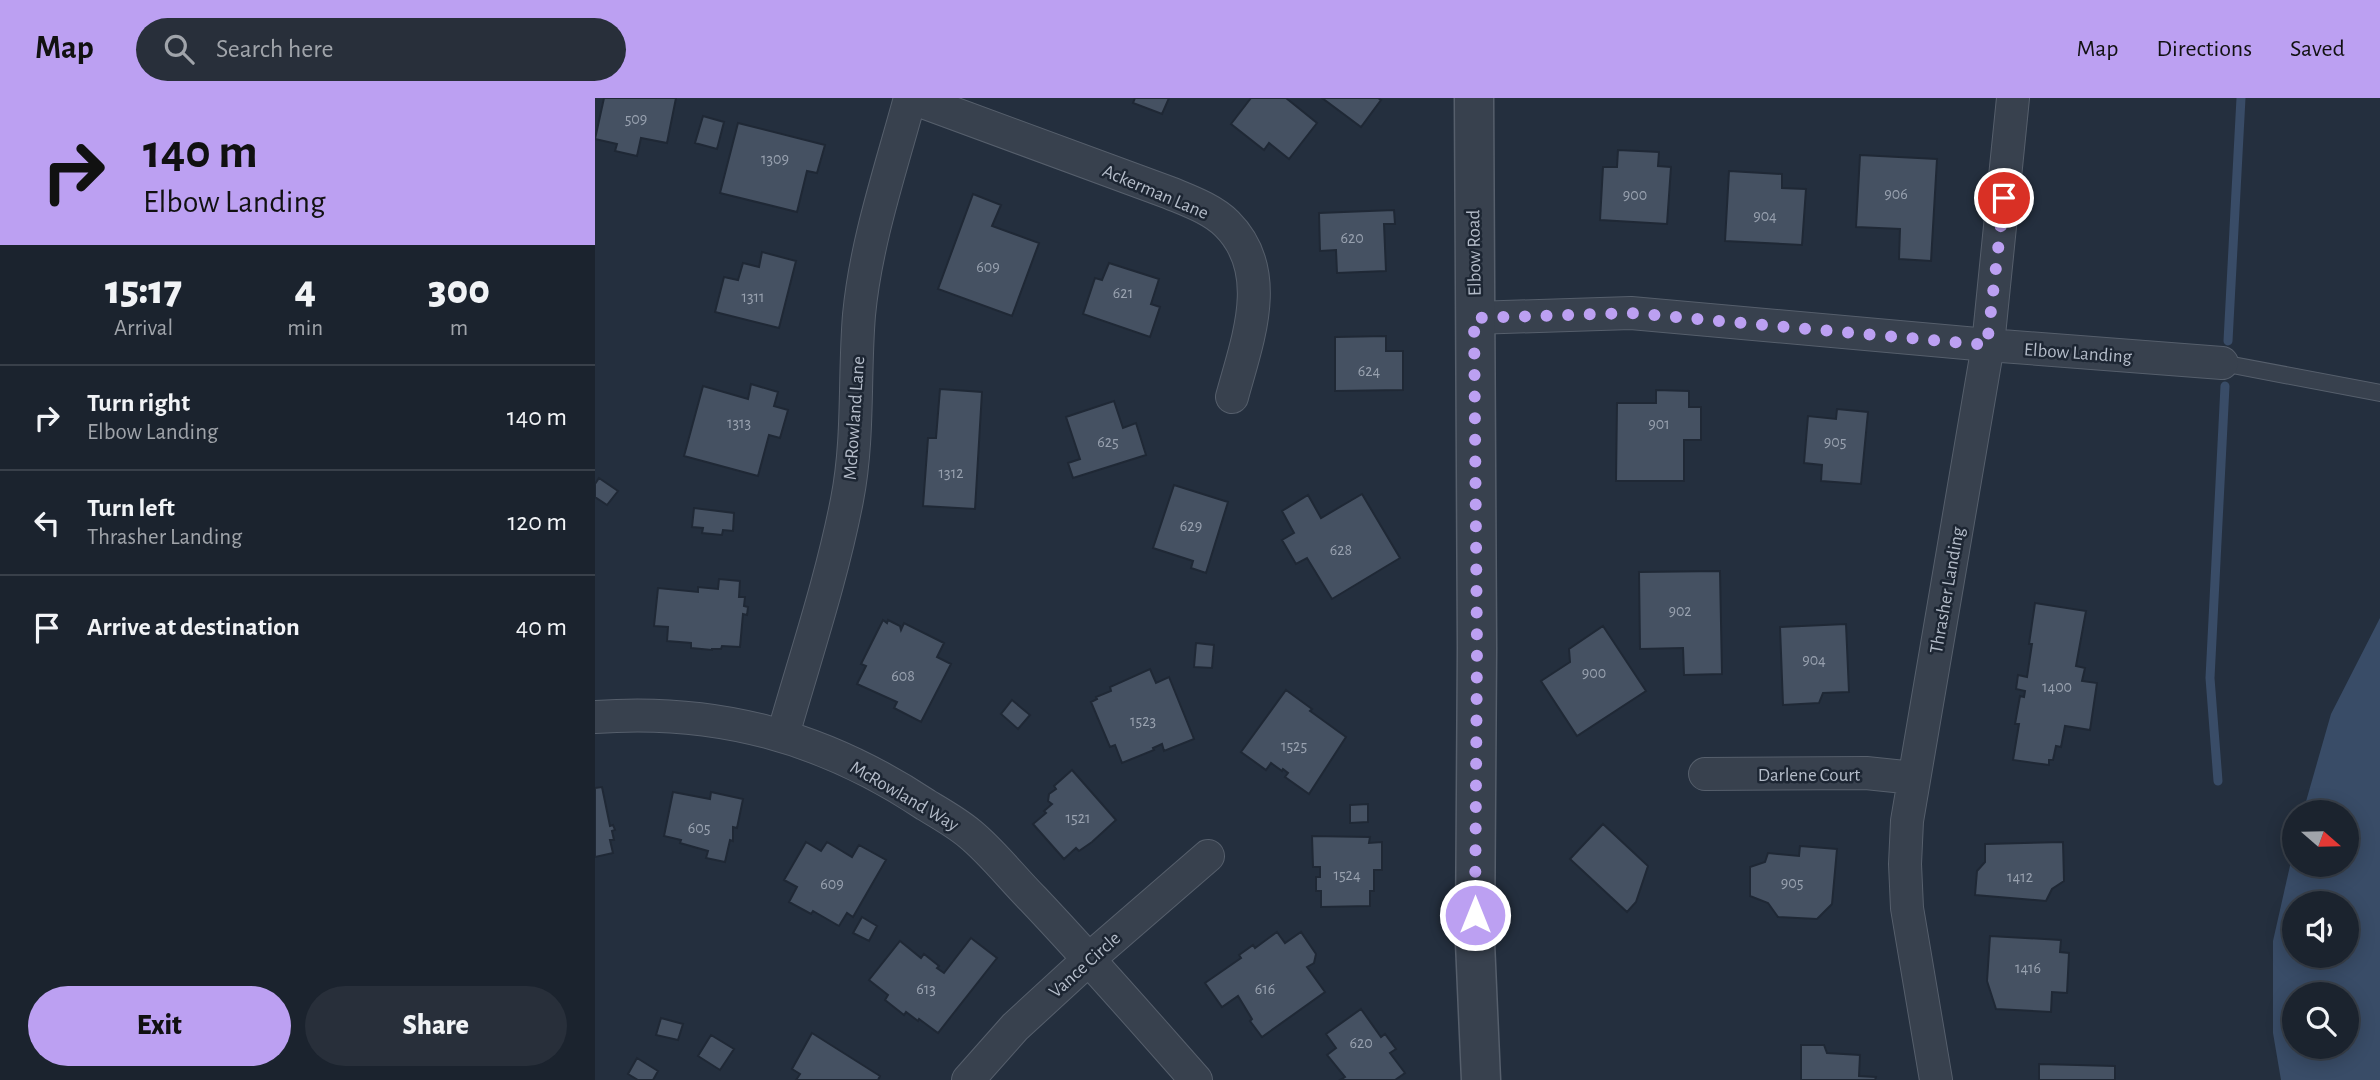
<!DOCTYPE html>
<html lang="en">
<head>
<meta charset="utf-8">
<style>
  :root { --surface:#1b232e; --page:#282f3a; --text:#f1f3f6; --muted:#a0a4aa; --line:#39404a; --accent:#bca0f2 }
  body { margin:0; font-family:"Alegreya Sans",sans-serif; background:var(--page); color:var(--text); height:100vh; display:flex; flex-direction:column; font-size:26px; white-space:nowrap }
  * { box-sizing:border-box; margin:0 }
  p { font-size:23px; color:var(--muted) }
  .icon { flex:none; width:38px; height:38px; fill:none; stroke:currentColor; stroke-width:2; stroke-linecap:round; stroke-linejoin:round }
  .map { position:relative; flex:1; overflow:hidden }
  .side { display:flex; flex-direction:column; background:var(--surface); width:595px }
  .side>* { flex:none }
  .banner { background:#bca0f2; color:#111; overflow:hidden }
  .needle { width:46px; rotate:110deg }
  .controls { position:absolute; left:1687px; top:702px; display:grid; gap:14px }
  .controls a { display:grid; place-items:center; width:77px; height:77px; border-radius:50%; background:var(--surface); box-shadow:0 4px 18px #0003,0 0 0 2px var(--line); font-size:35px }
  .pin { position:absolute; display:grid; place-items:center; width:60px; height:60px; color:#fff; margin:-30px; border:4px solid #fff; border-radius:50%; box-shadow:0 2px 7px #0007 }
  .me { position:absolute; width:77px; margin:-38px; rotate:0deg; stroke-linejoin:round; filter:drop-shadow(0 0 5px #0008) }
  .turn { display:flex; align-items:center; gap:24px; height:147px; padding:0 28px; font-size:32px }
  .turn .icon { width:91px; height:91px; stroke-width:2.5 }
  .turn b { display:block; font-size:49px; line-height:60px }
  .eta { display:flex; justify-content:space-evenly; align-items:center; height:119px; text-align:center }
  .eta b { font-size:42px; font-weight:800; line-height:49px }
  .primary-button { display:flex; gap:14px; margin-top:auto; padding:14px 28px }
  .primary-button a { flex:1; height:80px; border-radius:42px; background:var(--accent); color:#111; font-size:28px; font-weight:800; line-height:80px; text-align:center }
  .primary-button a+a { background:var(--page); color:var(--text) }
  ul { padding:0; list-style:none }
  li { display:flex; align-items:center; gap:21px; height:105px; padding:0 28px; border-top:2px solid var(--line) }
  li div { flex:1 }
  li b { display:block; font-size:26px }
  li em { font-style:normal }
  header { display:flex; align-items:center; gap:42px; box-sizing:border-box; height:98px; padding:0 35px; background:var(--accent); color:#111 }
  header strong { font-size:33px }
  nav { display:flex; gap:38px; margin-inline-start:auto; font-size:24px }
  .search { width:490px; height:63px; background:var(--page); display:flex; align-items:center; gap:18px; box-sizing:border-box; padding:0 24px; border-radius:38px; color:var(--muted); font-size:26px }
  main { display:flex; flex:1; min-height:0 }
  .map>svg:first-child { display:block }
</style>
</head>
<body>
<header>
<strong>Map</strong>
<div class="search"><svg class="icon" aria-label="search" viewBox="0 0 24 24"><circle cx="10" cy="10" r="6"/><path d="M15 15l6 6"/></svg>Search here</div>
<nav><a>Map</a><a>Directions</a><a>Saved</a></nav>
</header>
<main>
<section class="side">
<div class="banner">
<div class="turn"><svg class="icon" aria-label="right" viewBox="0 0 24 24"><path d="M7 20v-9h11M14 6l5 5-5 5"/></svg><div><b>140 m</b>Elbow Landing</div></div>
</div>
<div class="eta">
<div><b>15:17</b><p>Arrival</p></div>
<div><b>4</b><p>min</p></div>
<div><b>300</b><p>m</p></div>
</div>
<ul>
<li><svg class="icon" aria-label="right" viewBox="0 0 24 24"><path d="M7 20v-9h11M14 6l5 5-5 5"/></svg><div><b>Turn right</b><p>Elbow Landing</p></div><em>140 m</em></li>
<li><svg class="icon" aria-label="left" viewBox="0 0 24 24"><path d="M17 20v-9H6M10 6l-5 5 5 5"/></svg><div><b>Turn left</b><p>Thrasher Landing</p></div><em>120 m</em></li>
<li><svg class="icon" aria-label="arrive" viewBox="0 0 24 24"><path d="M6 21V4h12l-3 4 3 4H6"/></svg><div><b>Arrive at destination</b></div><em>40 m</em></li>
</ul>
<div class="primary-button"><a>Exit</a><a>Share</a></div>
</section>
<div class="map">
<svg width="1785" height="982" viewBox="0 0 1785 982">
  <rect width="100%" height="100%" fill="#242f3e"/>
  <path fill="#394c67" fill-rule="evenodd" d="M1785,520v462h-99l-8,-47v-92l21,-93v16h53v-52h-44l28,-98zM1699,805h53v53h-53zM1699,896h53v52h-53z"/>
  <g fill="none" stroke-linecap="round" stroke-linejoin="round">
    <path stroke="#394c67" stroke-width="9" d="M1633,243l13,-243
      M1623,683l-8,-103 15,-292"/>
  </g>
  <path fill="#455162" stroke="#1f2835" stroke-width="2" d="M9,0h72l-9,45 -26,-5 -4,18 -22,-5 2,-7 -22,-5z
    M540,0h34l-7,16 -29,-11z
    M656,0h35l31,25 -28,36 -20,-16 -5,7 -33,-26z
    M727,0h56l3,2 -20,27z
    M108,18l21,6 -7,27 -22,-6z
    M143,25l87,22 -8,28 -10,-2 -10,41 -77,-19z
    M1023,52l41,2 -1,14 13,1 -4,57 -67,-4 3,-53h14z
    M1265,57l77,4 -6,102 -32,-2 1,-30 -44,-2z
    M1134,73l53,3v14l24,1 -4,56 -77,-4z
    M378,96l28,11 -9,21 47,17 -27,73 -74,-27z
    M799,112l1,14h-11l2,47 -49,2 -1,-23 -16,1 -1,-38z
    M167,154l34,9 -17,67 -64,-16 9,-35 14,3 5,-17 16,4z
    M514,165l50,16 -8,25 9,3 -10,30 -67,-23 12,-36 7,2z
    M791,238v15h17v39l-68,1v-54z
    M156,286l27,8 -4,14 14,4 -8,28 -11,-3 -11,41 -74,-20 19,-70 45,13z
    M345,291l42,3 -7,117 -52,-3 5,-68h8z
    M1061,292l33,1v16h12v33h-17v41h-68l1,-78h39z
    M519,303l9,27 13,-5 10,32 -73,23 -5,-15 12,-4 -14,-42z
    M1242,311l31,3 -7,72 -40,-3 1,-16 -18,-2 4,-47 28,3z
    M4,380l19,13 -11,14 -12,-8v-13z
    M579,387l54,17 -22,71 -15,-5 2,-7 -40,-13z
    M767,396l38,64 -68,41 -25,-41 -11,6 -14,-24 12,-7 -12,-22 26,-16 13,23z
    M99,410l40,5 -1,18 -10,-1 -1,5 -20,-2 1,-5 -11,-1z
    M1125,473l2,103 -38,1 -1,-27 -43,1 -1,-77z
    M124,481l21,2 -1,16h6l-1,9 4,1 -1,8 -4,-1 -3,33 -18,-1 -1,3h-9v1l-21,-2v-5l-24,-2 1,-14 -14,-1 4,-38 40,4v-5l20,2z
    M1440,505l51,8 -10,55 9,2 -3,13 15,2 -7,47 -25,-4 -4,21 -5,-1 -3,14h-4v5l-36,-5 6,-36h-4l5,-28 4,1 1,-6 -9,-2 2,-14 9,2 5,-33h-3z
    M288,522l4,3 1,-3 12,6 1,4 3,-7 40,20 -7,14 14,7 -30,58 -27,-14 3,-6 -40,-18 9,-18 -5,-2z
    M1251,526l3,68 -26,1 -4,10 -36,2 -3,-78z
    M1008,528l43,65 -69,45 -36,-55 29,-19 -1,-13z
    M601,545l18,2 -2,23 -18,-1z
    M555,571l6,14 13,-6 25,62 -30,12 -2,-7 -9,4 1,2 -32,13 -7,-18 -5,2 -19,-45 6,-3 -1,-2 15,-6 -1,-4z
    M691,592l26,19 -2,2 36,26 -37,57 -24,-17 3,-4 -5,-4 -1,2 -11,-8 -5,7 -25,-18z
    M417,602l18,15 -12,14 -17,-15z
    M477,672l44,50 -24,22 -13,9 -3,-3 -12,11 -31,-35 13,-11 -2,-2 8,-7 -4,-3 1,-7 7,-5 -2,-3z
    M7,689l8,39 3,-1 2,5 -3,1 2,9h-4l3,13 -18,4v-69z
    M78,694l37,7 1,-7 32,7 -6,29 -4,-1v14l-3,-1 -5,22 -19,-4 2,-7 -28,-8 1,-3 -17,-4z
    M773,706v18l-18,1v-18z
    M1008,726l45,42 -12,36 -9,10 -57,-53z
    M717,738l58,1 -1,6 13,-1v28h-8v21h-4v15l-49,1v-16h-5v-14h4v-10h-7z
    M211,744l15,9 6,-9 25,15 7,-12 27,15 -33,57 -6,-4 -8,13 -26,-15 -2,3 -22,-12 8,-15 -13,-7z
    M1468,744l1,39 -12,8 -6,12 -71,-6 2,-24 8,-9v-18z
    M1205,748l37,3 -5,55 -15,15 -39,-2 -10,-14 -18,-7v-29l15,-5 3,-9 31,3z
    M267,819l15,9 -8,15 -16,-8z
    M682,834l8,11 16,-11 15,22 -2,9 -7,4 18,25 -63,45 -12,-16 2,-2 -14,-23 -16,11 -17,-24 36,-25 -2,-3 14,-10 2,3z
    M1395,838l71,4 -1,12 9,1 -2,40 -15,-1 -1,20 -55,-3 -9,-28z
    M376,840l26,20 -59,75 -19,-14 -1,2 -12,-9 -2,3 -19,-15 3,-5 -19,-15 31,-39 21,17 3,-4 15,12 -2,2 7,5z
    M766,911l20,28 4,-3 11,15 -6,4 15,20 -10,7h-55l5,-3 -18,-22 9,-7 -10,-14z
    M66,920l22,6 -5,16 -22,-5z
    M217,935l68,43 -2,4h-82l4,-6 -8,-5z
    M116,937l23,14 -14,21 -22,-14z
    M1206,947h23l3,8 33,2 -1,21 17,1 -1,3h-74z
    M42,960l21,13 -5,9h-15l-10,-6z
    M1444,966l76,2v14h-76z"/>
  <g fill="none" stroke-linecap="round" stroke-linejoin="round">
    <defs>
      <path id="service" d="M1627,265l158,30"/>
      <path id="minor" d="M317,0l258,95c19,8 42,16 57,31 48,48 20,117 5,173
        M879,220l157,-5 357,32 234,18
        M0,619c122,-9 229,20 331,88 15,9 31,18 44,29 23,19 42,44 63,65 56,59 109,120 163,181
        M188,637c22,-77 49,-157 64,-235 12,-61 7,-124 12,-185 7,-74 32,-146 51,-217
        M1110,676l161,-1 48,5
        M373,982l47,-53 74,-68 119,-103
        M1341,982l-29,-172 -2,-44 2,-43 81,-476 25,-247"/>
      <path id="tertiary" d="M879,0l3,550 -2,294 6,138"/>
    </defs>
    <use href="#service" stroke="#565f6c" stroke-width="18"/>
    <use href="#minor" stroke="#565f6c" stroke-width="34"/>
    <use href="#tertiary" stroke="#565f6c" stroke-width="41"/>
    <use href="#service" stroke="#38414e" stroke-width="16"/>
    <use href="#minor" stroke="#38414e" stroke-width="32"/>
    <use href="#tertiary" stroke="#38414e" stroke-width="38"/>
  </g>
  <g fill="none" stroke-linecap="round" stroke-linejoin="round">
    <path stroke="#bca0f2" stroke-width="12" stroke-dasharray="0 21.6" d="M880,817l2,-267 -3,-330 157,-5 356,32 17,-147"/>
  </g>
  <g text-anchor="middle" stroke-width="5" stroke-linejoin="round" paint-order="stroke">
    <g font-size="16" fill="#98a1af">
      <text x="41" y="26">509</text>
      <text x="180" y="66">1309</text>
      <text x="1301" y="101">906</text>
      <text x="1040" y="102">900</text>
      <text x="1170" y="123">904</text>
      <text x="757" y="145">620</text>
      <text x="393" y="174">609</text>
      <text x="528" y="200">621</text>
      <text x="158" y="204">1311</text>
      <text x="774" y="278">624</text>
      <text x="144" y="330">1313</text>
      <text x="1064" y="331">901</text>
      <text x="513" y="349">625</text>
      <text x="1240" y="349">905</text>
      <text x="356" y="380">1312</text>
      <text x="596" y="433">629</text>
      <text x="746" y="457">628</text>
      <text x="1085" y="518">902</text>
      <text x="1219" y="567">904</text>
      <text x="999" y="580">900</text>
      <text x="308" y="583">608</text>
      <text x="1462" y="594">1400</text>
      <text x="548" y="628">1523</text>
      <text x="699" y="653">1525</text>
      <text x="483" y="725">1521</text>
      <text x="104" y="735">605</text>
      <text x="752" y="782">1524</text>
      <text x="1425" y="784">1412</text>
      <text x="1197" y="790">905</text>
      <text x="237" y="791">609</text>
      <text x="1433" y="875">1416</text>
      <text x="331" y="896">613</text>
      <text x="670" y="896">616</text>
      <text x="766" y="950">620</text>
    </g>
    <g font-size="19" fill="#b4bcc9" stroke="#1d2633">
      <text transform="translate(561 93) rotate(23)" y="7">Ackerman Lane</text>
      <text transform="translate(878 155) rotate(-91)" y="7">Elbow Road</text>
      <text transform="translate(1483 254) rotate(4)" y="7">Elbow Landing</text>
      <text transform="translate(258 320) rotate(-86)" y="7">McRowland Lane</text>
      <text transform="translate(1351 492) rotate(-80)" y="7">Thrasher Landing</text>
      <text x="1214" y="683">Darlene Court</text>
      <text transform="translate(310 697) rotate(30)" y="7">McRowland Way</text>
      <text transform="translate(489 866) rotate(-42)" y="7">Vance Circle</text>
    </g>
  </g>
</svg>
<div class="controls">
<a><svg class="needle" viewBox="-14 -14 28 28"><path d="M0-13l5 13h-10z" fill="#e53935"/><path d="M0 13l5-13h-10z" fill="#a0a4aa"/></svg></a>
<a><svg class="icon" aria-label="sound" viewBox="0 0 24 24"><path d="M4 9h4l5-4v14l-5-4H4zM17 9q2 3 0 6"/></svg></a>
<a><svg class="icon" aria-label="search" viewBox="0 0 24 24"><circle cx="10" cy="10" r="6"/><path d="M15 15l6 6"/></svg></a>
</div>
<div class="pin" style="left:1409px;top:100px;background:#d93025"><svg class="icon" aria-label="arrive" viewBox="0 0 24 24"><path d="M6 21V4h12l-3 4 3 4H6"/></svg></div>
<svg class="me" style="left:880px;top:817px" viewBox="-20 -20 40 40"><circle r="17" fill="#bca0f2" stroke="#fff" stroke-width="3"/><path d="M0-11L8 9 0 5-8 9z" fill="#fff"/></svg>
</div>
</main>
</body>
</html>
